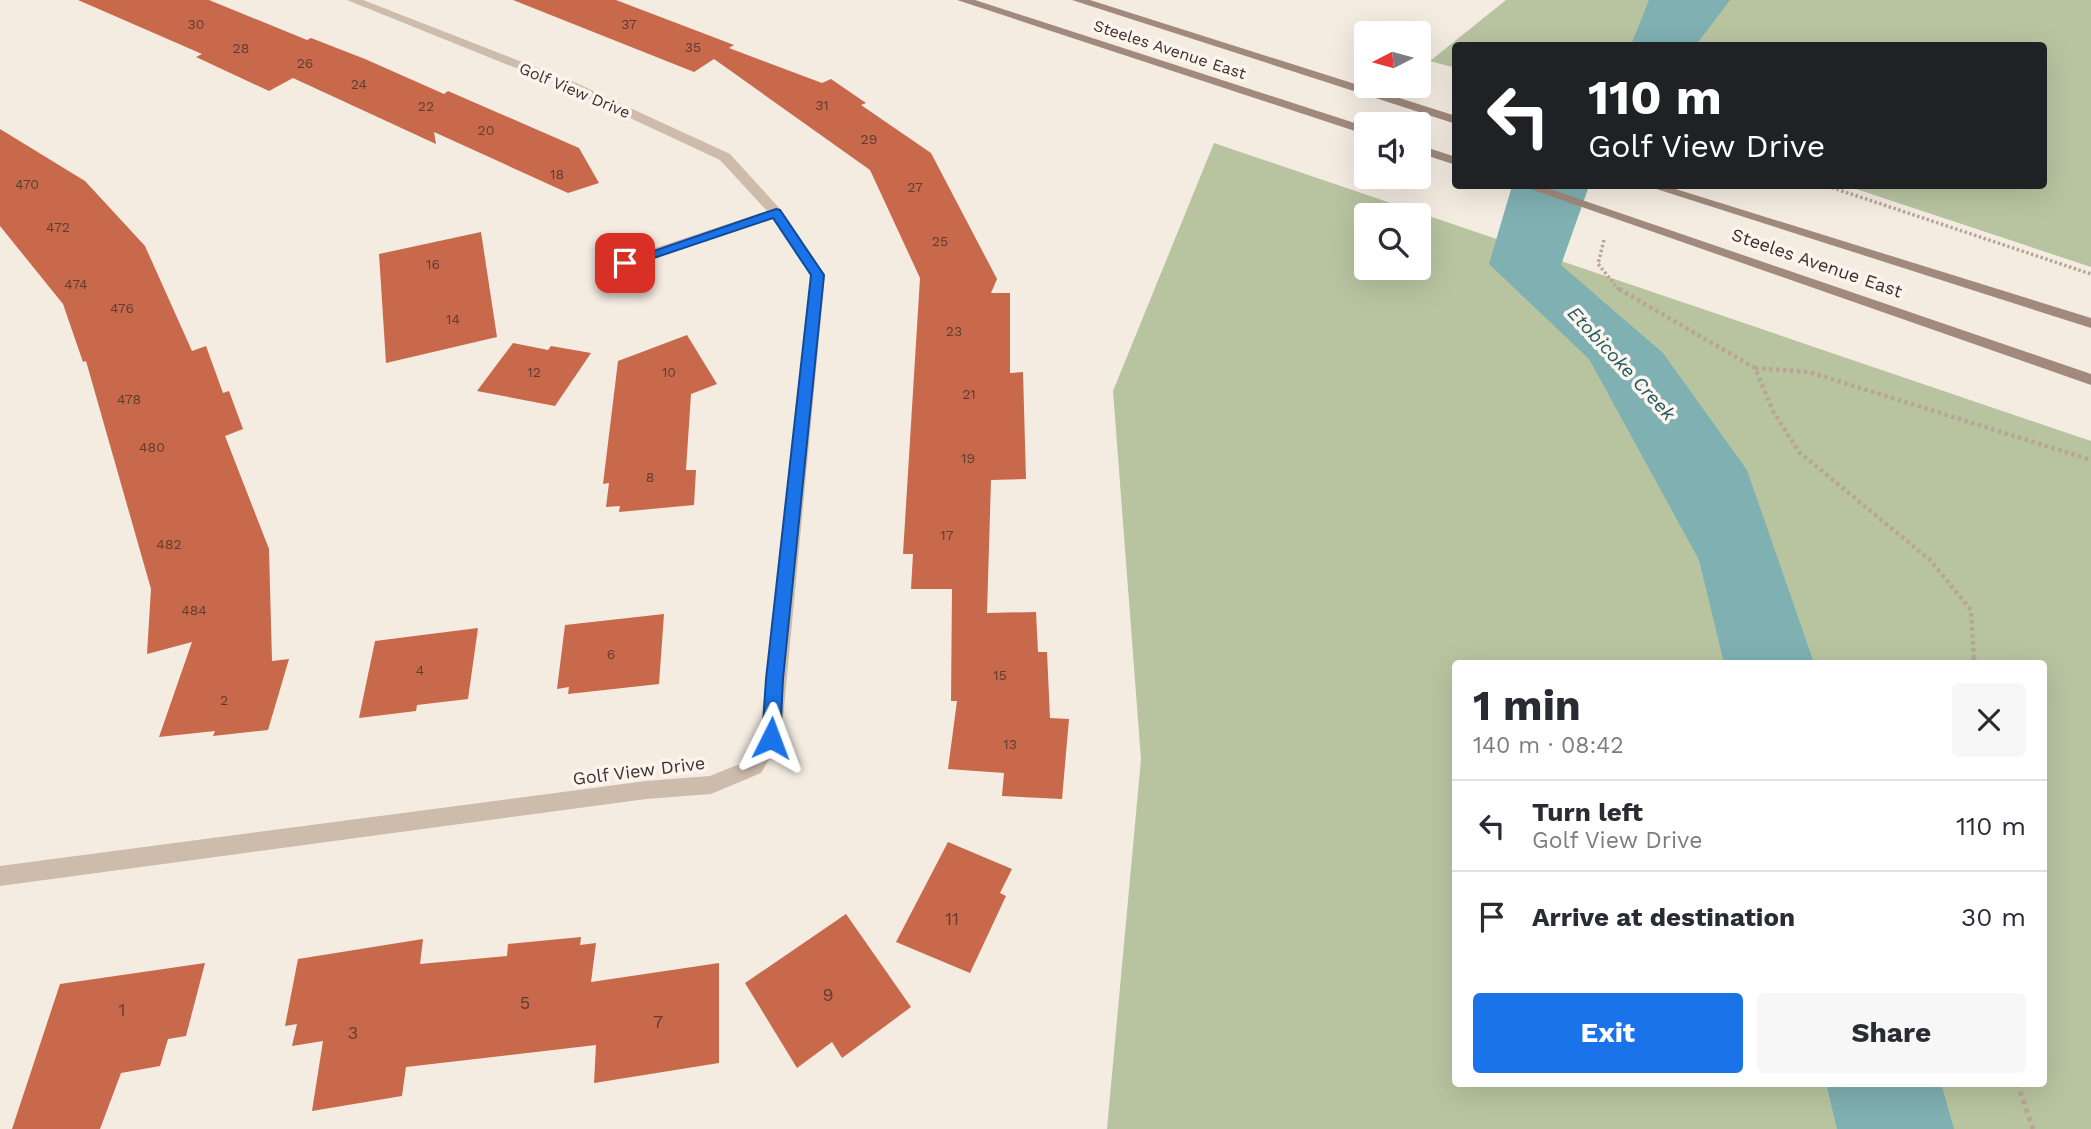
<!DOCTYPE html>
<html lang="en">
<head>
<meta charset="utf-8">
<style>
  :root { --surface:#fff; --page:#f7f7f7; --text:#2b2b33; --muted:#7c7c81; --line:#e1e1e2; --accent:#1a73e8 }
  body { margin:0; font-family:"Work Sans",sans-serif; background:var(--page); color:var(--text); height:100vh; display:flex; flex-direction:column; font-size:26px; white-space:nowrap }
  * { box-sizing:border-box; margin:0 }
  p { font-size:23px; color:var(--muted) }
  .icon { flex:none; width:38px; height:38px; fill:none; stroke:currentColor; stroke-width:2; stroke-linecap:round; stroke-linejoin:round }
  .map { position:relative; flex:1; overflow:hidden }
  .details { position:absolute; left:1452px; top:660px; width:595px; height:427px; display:flex; flex-direction:column; background:var(--surface); border-radius:7px; box-shadow:0 7px 28px #0002 }
  .details>* { flex:none }
  .hud { position:absolute; left:1452px; top:42px; width:595px; height:147px; border-radius:7px; box-shadow:0 7px 28px #0002; background:#202124; color:#fff; overflow:hidden }
  .needle { width:46px; rotate:264deg }
  .controls { position:absolute; left:1354px; top:21px; display:grid; gap:14px }
  .controls a { display:grid; place-items:center; width:77px; height:77px; border-radius:7px; background:var(--surface); box-shadow:0 7px 28px #0002; font-size:35px }
  .pin { position:absolute; display:grid; place-items:center; width:60px; height:60px; color:#fff; margin:-30px; border-radius:14px; box-shadow:0 4px 10px #0006 }
  .me { position:absolute; width:77px; margin:-38px; rotate:3deg; stroke-linejoin:round; filter:drop-shadow(0 0 5px #0008) }
  .turn { display:flex; align-items:center; gap:24px; height:147px; padding:0 21px; font-size:32px }
  .turn .icon { width:91px; height:91px; stroke-width:2.5 }
  .turn b { display:block; font-size:49px; line-height:60px }
  .round { display:grid; place-items:center; flex:none; width:74px; height:74px; border-radius:7px; background:var(--page) }
  .summary { display:flex; align-items:center; justify-content:space-between; height:119px; padding:0 21px }
  h1 { font-size:42px; font-weight:700; line-height:52px }
  .primary-button { display:flex; gap:14px; margin-top:auto; padding:14px 21px }
  .primary-button a { flex:1; height:80px; border-radius:7px; background:var(--accent); color:#fff; font-size:28px; font-weight:700; line-height:80px; text-align:center }
  .primary-button a+a { background:var(--page); color:var(--text) }
  ul { padding:0; list-style:none }
  li { display:flex; align-items:center; gap:21px; height:91px; padding:0 21px; border-top:2px solid var(--line) }
  li div { flex:1 }
  li b { display:block; font-size:26px }
  li em { font-style:normal }
  .map>svg:first-child { display:block }
</style>
</head>
<body>
<div class="map">
<svg width="2091" height="1129" viewBox="0 0 2091 1129">
  <rect width="100%" height="100%" fill="#f4ebe1"/>
  <path fill="#b8c4a0" fill-rule="evenodd" d="M1506,0h585v267l-244,-81h197v-140h-588v22l-26,-7z
    M1214,143l877,298v688h-984l34,-370 -28,-368zM1367,215h52v53h-52zM1456,663h588v420h-588z"/>
  <path fill="#7fb0b2" d="M1649,0h81l-34,45h-65z
    M1512,186h77l-28,79 102,88 84,117 67,193h-90l-25,-103 -110,-201 -100,-95z
    M1826,1083h115l13,46h-117z"/>
  <path fill="#c8694b" d="M78,0h131l98,40 4,-2 54,21 79,35 4,-3 131,57 20,35 -31,10 -134,-61 2,12 -143,-66 -24,13 -73,-34 6,-3z
    M513,0h103l118,45 -5,3 93,35 9,-4 35,24 -5,2 70,48 66,126 -6,14h19v80l13,-1 3,107 -35,1 -4,133 49,-1 2,40h9l3,66 19,1 -7,80 -60,-3 2,-23 -56,-4 9,-68h-6l1,-112h-41l2,-35h-10l17,-276 -50,-108 -156,-111 -20,13z
    M0,129l85,52 60,65 47,105 14,-5 17,47 6,-2 14,38 -18,7 44,113 3,112 17,-2 -21,71 -55,6 2,-5 -56,6 33,-95 -45,12 4,-65 -65,-228 -3,1 -20,-58 -63,-78z
    M481,232l16,105 -111,26 -7,-109z
    M687,335l30,49 -26,10 -5,76h10l-2,35 -75,7 1,-6 -14,1 3,-24 -6,1 15,-123z
    M513,343l35,7 3,-4 40,7 -36,53 -78,-15z
    M664,614l-5,70 -91,10 1,-7 -12,2 8,-64z
    M478,628l-10,71 -51,6 -1,6 -57,7 16,-77z
    M948,842l64,27 -12,24 6,3 -36,77 -74,-31z
    M846,914l65,93 -69,51 -10,-16 -35,26 -52,-85z
    M581,937l-1,8 16,-2 -5,39 128,-19v100l-125,20 2,-38 -190,22 -4,29 -90,15 11,-70 -31,5 5,-22 -12,2 13,-67 125,-20 -3,25 87,-8 1,-12z
    M205,963l-19,73 -18,3 -8,27 -39,7 -21,56h-88l48,-145z"/>
  <g fill="none" stroke-linecap="round" stroke-linejoin="round">
    <path stroke="#b9a596" stroke-width="3.5" stroke-dasharray="2.5 2.5" stroke-linecap="butt" d="M1827,186l264,88
      M1604,240l-6,24 22,27"/>
    <path stroke="#b9a596" stroke-width="4.5" stroke-dasharray="3.5 3.5" stroke-linecap="butt" d="M1619,289l136,79 18,43 26,41 131,108 41,50 3,50
      M1755,368l54,4 282,88"/>
    <path stroke="#b9a596" stroke-width="5" stroke-dasharray="4.5 4.5" stroke-linecap="butt" d="M1974,658v5
      M2017,1083l16,46"/>
    <path fill="#cdbbac" fill-rule="evenodd" d="M347,0h16l213,83 154,71 51,56 44,65 -44,464 -20,34 -50,21 -65,5 -646,87v-20l646,-85 64,-5 37,-15 14,-24 50,-462 -38,-56 -168,55h-10v-6l172,-57 -47,-51 -152,-71z"/>
    <path fill="#a18a7d" fill-rule="evenodd" d="M957,0h18l392,127v8z
      M1072,0h18l366,116v8z
      M1419,145l37,12v8l-37,-12z
      M1522,186h19l550,188v11z
      M1647,186h19l425,132v10z"/>
  </g>
  <path fill="#1a73e8" stroke="#114b97" stroke-width="2" d="M776,209l4,1 44,65 -41,404 -3,59 -9,8 -9,-8 4,-59 45,-404 -38,-57 -143,48 -11,-3z"/>
  <g text-anchor="middle" stroke-width="7" stroke-linejoin="round" paint-order="stroke">
    <g font-size="14" fill="#5e3e33">
      <text x="196" y="29">30</text>
      <text x="629" y="29">37</text>
      <text x="693" y="52">35</text>
      <text x="241" y="53">28</text>
      <text x="305" y="68">26</text>
      <text x="359" y="89">24</text>
      <text x="822" y="110">31</text>
      <text x="426" y="111">22</text>
      <text x="486" y="135">20</text>
      <text x="869" y="144">29</text>
      <text x="557" y="179">18</text>
      <text x="27" y="189">470</text>
      <text x="915" y="192">27</text>
      <text x="58" y="232">472</text>
      <text x="940" y="246">25</text>
      <text x="433" y="269">16</text>
      <text x="76" y="289">474</text>
      <text x="122" y="313">476</text>
      <text x="453" y="324">14</text>
      <text x="954" y="336">23</text>
      <text x="534" y="377">12</text>
      <text x="669" y="377">10</text>
      <text x="969" y="399">21</text>
      <text x="129" y="404">478</text>
      <text x="152" y="452">480</text>
      <text x="968" y="463">19</text>
      <text x="650" y="482">8</text>
      <text x="947" y="540">17</text>
      <text x="169" y="549">482</text>
      <text x="194" y="615">484</text>
      <text x="611" y="659">6</text>
      <text x="420" y="675">4</text>
      <text x="1000" y="680">15</text>
      <text x="224" y="705">2</text>
      <text x="1010" y="749">13</text>
    </g>
    <g font-size="16" fill="#3b302b" stroke="#fbf5ee">
      <text transform="translate(1170 49) rotate(18)" y="6">Steeles Avenue East</text>
      <text transform="translate(575 90) rotate(23)" y="6">Golf View Drive</text>
    </g>
    <g font-size="18" fill="#3b302b" stroke="#fbf5ee">
      <text transform="translate(1817 263) rotate(19)" y="6">Steeles Avenue East</text>
      <text transform="translate(639 771) rotate(-7)" y="6">Golf View Drive</text>
    </g>
    <g font-size="18" fill="#5e3e33">
      <text x="952" y="925">11</text>
      <text x="828" y="1001">9</text>
      <text x="525" y="1009">5</text>
      <text x="122" y="1016">1</text>
      <text x="658" y="1028">7</text>
      <text x="353" y="1039">3</text>
    </g>
    <g font-size="19" font-style="italic" fill="#1f5a5e" stroke="#fbf5ee">
      <text transform="translate(1622 363) rotate(47)" y="7">Etobicoke Creek</text>
    </g>
  </g>
</svg>
<div class="controls">
<a><svg class="needle" viewBox="-14 -14 28 28"><path d="M0-13l5 13h-10z" fill="#e53935"/><path d="M0 13l5-13h-10z" fill="#7c7c81"/></svg></a>
<a><svg class="icon" aria-label="sound" viewBox="0 0 24 24"><path d="M4 9h4l5-4v14l-5-4H4zM17 9q2 3 0 6"/></svg></a>
<a><svg class="icon" aria-label="search" viewBox="0 0 24 24"><circle cx="10" cy="10" r="6"/><path d="M15 15l6 6"/></svg></a>
</div>
<div class="pin" style="left:625px;top:263px;background:#d93025"><svg class="icon" aria-label="arrive" viewBox="0 0 24 24"><path d="M6 21V4h12l-3 4 3 4H6"/></svg></div>
<svg class="me" style="left:771px;top:738px" viewBox="-20 -20 40 40"><path d="M0-17L14 15 0 8-14 15z" fill="#1a73e8" stroke="#fff" stroke-width="4"/></svg>
<div class="hud">
<div class="turn"><svg class="icon" aria-label="left" viewBox="0 0 24 24"><path d="M17 20v-9H6M10 6l-5 5 5 5"/></svg><div><b>110 m</b>Golf View Drive</div></div>
</div>
<section class="details">
<div class="summary"><div><h1>1 min</h1><p>140 m · 08:42</p></div><a class="round"><svg class="icon" aria-label="close" viewBox="0 0 24 24"><path d="M6 6l12 12M18 6L6 18"/></svg></a></div>
<ul>
<li><svg class="icon" aria-label="left" viewBox="0 0 24 24"><path d="M17 20v-9H6M10 6l-5 5 5 5"/></svg><div><b>Turn left</b><p>Golf View Drive</p></div><em>110 m</em></li>
<li><svg class="icon" aria-label="arrive" viewBox="0 0 24 24"><path d="M6 21V4h12l-3 4 3 4H6"/></svg><div><b>Arrive at destination</b></div><em>30 m</em></li>
</ul>
<div class="primary-button"><a>Exit</a><a>Share</a></div>
</section>
</div>
</body>
</html>
